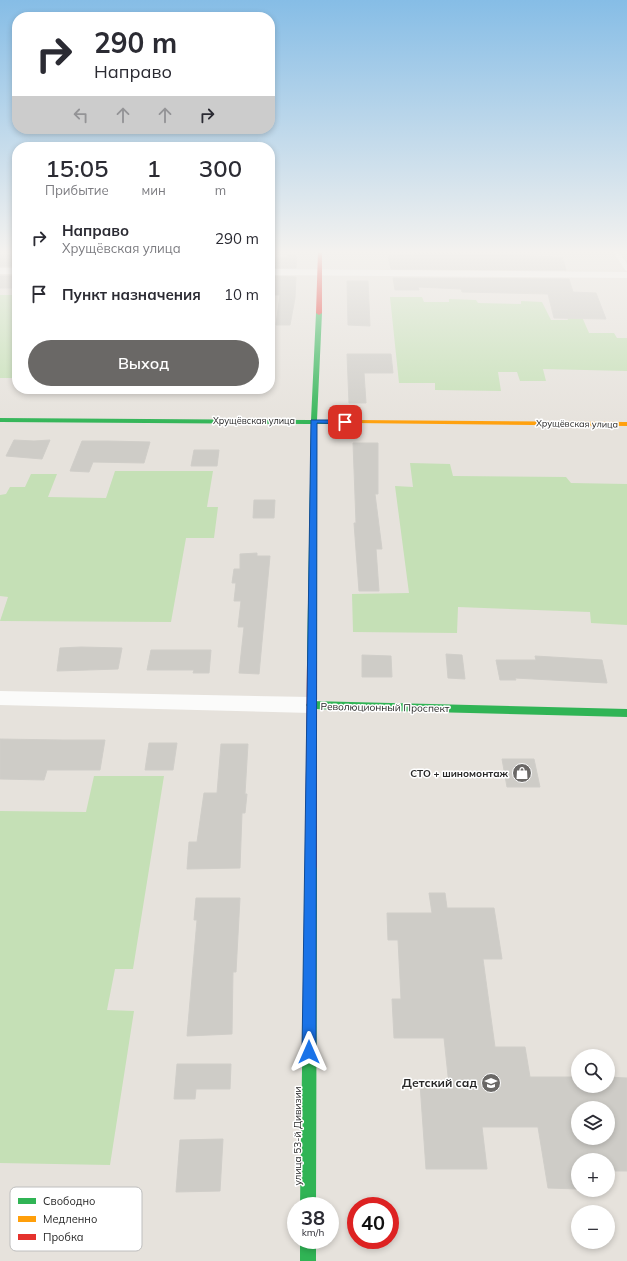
<!DOCTYPE html>
<html lang="ru">
<head>
<meta charset="utf-8">
<style>
  :root { --surface:#fff; --page:#f7f7f7; --text:#2b2b33; --muted:#7c7c81; --accent:#6a6866 }
  body { margin:0; font-family:Mulish,sans-serif; background:var(--page); color:var(--text); height:100vh; display:flex; flex-direction:column; font-size:15px; white-space:nowrap }
  * { box-sizing:border-box; margin:0 }
  p { font-size:13px; color:var(--muted) }
  .icon { flex:none; width:22px; height:22px; fill:none; stroke:currentColor; stroke-width:2; stroke-linecap:round; stroke-linejoin:round }
  .map { position:relative; flex:1; overflow:hidden }
  .side { position:absolute; left:12px; top:142px; width:263px; height:252px; display:flex; flex-direction:column; background:var(--surface); border-radius:16px; box-shadow:0 2px 6px #0003 }
  .side>* { flex:none }
  .top-card { position:absolute; left:12px; top:12px; width:263px; height:122px; border-radius:16px; box-shadow:0 2px 6px #0003; background:#fff; color:var(--text); overflow:hidden }
  .controls { position:absolute; left:571px; top:1049px; display:grid; gap:8px }
  .controls a { display:grid; place-items:center; width:44px; height:44px; border-radius:50%; background:var(--surface); box-shadow:0 2px 6px #0003; font-size:20px }
  .speed { position:absolute; left:287px; top:1197px; display:flex; gap:8px; font-size:20px; font-weight:700; text-align:center }
  .speed>* { display:grid; place-content:center; width:52px; height:52px; border-radius:50%; background:var(--surface); box-shadow:0 2px 6px #0003; line-height:1 }
  .speed small { font-size:10px; font-weight:400 }
  .speed .limit { border:6px solid #d22; background:#fff; color:#111 }
  .pin { position:absolute; display:grid; place-items:center; width:34px; height:34px; color:#fff; margin:-17px; border-radius:8px; box-shadow:0 2px 6px #0006 }
  .me { position:absolute; width:44px; margin:-22px; rotate:0deg; stroke-linejoin:round; filter:drop-shadow(0 0 3px #0008) }
  .turn { display:flex; align-items:center; gap:14px; height:84px; padding:0 16px; font-size:18px }
  .turn .icon { width:52px; height:52px; stroke-width:2.5 }
  .turn b { display:block; font-size:28px; line-height:34px }
  .lanes { display:flex; align-items:center; height:38px; padding:0 16px; background:#0003; justify-content:center; gap:20px; direction:ltr }
  .lanes .off { opacity:.35 }
  .eta { display:flex; justify-content:space-evenly; align-items:center; height:68px; text-align:center }
  .eta b { font-size:24px; font-weight:600; line-height:28px }
  .cta { display:flex; gap:8px; margin-top:auto; padding:8px 16px }
  .cta a { flex:1; height:46px; border-radius:24px; background:var(--accent); color:#fff; font-size:16px; font-weight:600; line-height:46px; text-align:center }
  ul { padding:0; list-style:none }
  li { display:flex; align-items:center; gap:12px; height:56px; padding:0 16px }
  li div { flex:1 }
  li b { display:block; font-size:15px }
  li em { font-style:normal }
  .map>svg:first-child { display:block }
</style>
</head>
<body>
<div class="map">
<svg width="627" height="1261" viewBox="0 0 627 1261">
  <rect width="100%" height="100%" fill="#e6e2dc"/>
  <path fill="#c5e0b6" d="M0,295h17v83h-17z
    M390,297h32l2,5h25v-3l27,1 2,3 43,1v-3l21,1 9,18h17l-4,-10h15l10,23h25l3,5h10v33l-84,-2 3,12h-26l-3,-9h-19l3,19 -66,-1v-7h-36z
    M410,463l40,1 3,12 113,1 5,6 56,1v141l-36,-2 -1,-11 -132,-5 -1,26 -104,-1 -1,-38 57,-1 -14,-107 18,1z
    M115,471h98l-6,36h11l-4,31h-28l-15,84 -171,-1 8,-24 -8,-1v-101l6,-1 4,-7h15l6,-13h26l-9,23 58,1z
    M94,776h70l-31,193h-18l-8,41 27,1 -24,154 -110,-2v-352l86,1z"/>
  <path fill="#ceccc7" stroke="#d0cec9" fill-rule="evenodd" d="M448,251h14v3l100,3 4,13 -175,-1 -3,-13 28,-1 -1,-2h33z
    M288,255l9,1 -1,12h-26v-11h18z
    M0,256h17v10h-17z
    M0,276h17v12h-17z
    M270,276l26,1 -1,21 -5,27h-14l4,-30h-10z
    M393,278l176,1 4,13 23,1 10,26 -52,-1 -6,-24 -86,-2 -1,-3 -43,-2 1,3h-24z
    M347,281h21l2,45 -22,-1z
    M347,354h44l2,19h-29l2,30h-17z
    M14,440l20,1 16,-1 -8,19 -36,-3z
    M82,441h25l43,1 -6,21 -51,-1 -4,10 -19,-1z
    M353,443h25v51h-3l7,55h-6l3,42h-20l-5,-68h2z
    M194,450h25l-2,16h-26z
    M254,500h21l-1,18h-21z
    M257,553v3h13l-11,118 -20,-1 5,-46h-6l3,-26h-7l2,-18h-4l2,-14h6v-15z
    M81,647l41,1 -4,21 -61,2 3,-23z
    M151,650h60l-2,23h-16l1,-3h-47z
    M446,654l16,1 3,24 -17,-1z
    M362,655l29,1 1,21h-30z
    M535,656l67,4 5,23 -92,-5 1,2h-16l-4,-20h40z
    M0,739l63,1h42l-5,30h-53l-3,10 -44,-1z
    M149,743h28l-4,27h-28z
    M221,744h27l-3,50h2l-2,19h-3l-2,55 -53,1 2,-27h8l7,-49h13z
    M502,759h32l6,28h-33z
    M429,893h16l2,15h47l8,51h-19l12,88h30l5,30h48v9h30v-9l19,1v93h-19v-11h-30v29l-30,-1 -10,-61h-56l5,42h-61l-6,-85 29,1 -5,-47h-50l-2,-39h9l-3,-59h-10l-1,-27h45zM578,1108h30v30h-30z
    M196,898h44l-4,74h-3l-1,62 -45,2 10,-116h-3z
    M177,1064h54l-1,25h-34l-1,10h-21z
    M223,1139l-3,52 -44,1 4,-52z"/>
  <g fill="none" stroke-linecap="round" stroke-linejoin="round">
    <path fill="#fbfbfa" fill-rule="evenodd" d="M613,251h6l8,13v7l-2,-1z"/>
    <path fill="#fbfbfa" fill-rule="evenodd" d="M0,268h17v6h-17z
      M270,269l357,3v6l-357,-3z
      M0,691l311,6 7,3 3,5 -3,5 -7,3 -311,-8z"/>
    <path fill="#30b455" fill-rule="evenodd" d="M319,311l3,2 -5,107h37l3,2 -3,2h-37v240l-5,3 -5,-3 4,-240 -311,-2v-4l311,2 5,-107z
      M311,701l316,8v8l-316,-8 -3,-1 -2,-3 2,-3z
      M311,862l4,2 2,3 -1,339h-16l5,-339 2,-3z
      M300,1240h16v21h-16z"/>
    <path fill="#ff9f0a" fill-rule="evenodd" d="M354,420l273,2v4l-275,-3 -1,-1z"/>
    <path fill="#e5322d" fill-rule="evenodd" d="M318,251h4v62l-3,2 -3,-2z
      M312,661l5,3v203l-2,3 -4,2 -4,-2 -2,-3 2,-203z"/>
  </g>
  <linearGradient id="sky" x2="0" y2="1"><stop stop-color="#86bde6"/><stop offset="0.59" stop-color="#f4f2ef"/><stop offset="1" stop-color="#f4f2ef" stop-opacity="0"/></linearGradient>
  <rect width="627" height="427" fill="url(#sky)"/>
  <path fill="#1a73e8" stroke="#114b97" d="M311,420h34l3,2 -3,2 -28,-1 -1,629 -2,4 -5,2 -5,-2 -2,-4z"/>
  <defs>
    <symbol id="shop-disc" viewBox="-11 -11 22 22"><circle r="9.5" fill="#6a6866" stroke="#fff"/><path d="M-5-2.5h2.3a2.7 3.5 0 0 1 5.4 0H5L5.5 6h-11ZM-1.5-2.5h3a1.5 2.3 0 0 0-3 0Z" fill="#fff"/></symbol>
    <symbol id="school-disc" viewBox="-11 -11 22 22"><circle r="9.5" fill="#6a6866" stroke="#fff"/><path d="M0-5L7-2L0 1L-7-2ZM-4 1L0 2.5L4 1V4Q0 6-4 4Z" fill="#fff"/></symbol>
  </defs>
  <g fill-rule="evenodd">
    <use href="#shop-disc" x="511" y="762" width="22" height="22"/>
    <use href="#school-disc" x="480" y="1072" width="22" height="22"/>
  </g>
  <g text-anchor="middle" stroke-width="3" stroke-linejoin="round" paint-order="stroke">
    <g font-size="9" fill="#272727" stroke="#fff">
      <text x="254" y="424">Хрущёвская улица</text>
      <text transform="translate(577 424) rotate(1)" y="3">Хрущёвская улица</text>
    </g>
    <g font-size="10" fill="#272727" stroke="#fff">
      <text transform="translate(385 707) rotate(1)" y="4">Революционный Проспект</text>
      <text transform="translate(297 1136) rotate(-90)" y="4">улица 53-й Дивизии</text>
    </g>
    <g font-size="10" font-weight="bold" fill="#272727" stroke="#fff" text-anchor="end">
      <text x="508" y="777">СТО + шиномонтаж</text>
    </g>
    <g font-size="12" font-weight="bold" fill="#272727" stroke="#fff" text-anchor="end">
      <text x="477" y="1087">Детский сад</text>
    </g>
  </g>
  <rect x="10" y="1187" width="132" height="64" rx="6" fill="#fff" stroke="#bebebe" stroke-width="1"/>
  <rect x="18" y="1198" width="18" height="6" fill="#30b455"/>
  <rect x="18" y="1216" width="18" height="6" fill="#ff9f0a"/>
  <rect x="18" y="1234" width="18" height="6" fill="#e5322d"/>
  <g font-size="11" fill="#272727">
    <text x="43" y="1205">Свободно</text>
    <text x="43" y="1223">Медленно</text>
    <text x="43" y="1241">Пробка</text>
  </g>
</svg>
<div class="controls">
<a><svg class="icon" aria-label="search" viewBox="0 0 24 24"><circle cx="10" cy="10" r="6"/><path d="M15 15l6 6"/></svg></a>
<a><svg class="icon" aria-label="layers" viewBox="0 0 24 24"><path d="M12 4l9 5-9 5-9-5zM3 14l9 5 9-5"/></svg></a>
<a>+</a>
<a>−</a>
</div>
<div class="speed"><div>38<small>km/h</small></div><div class="limit">40</div></div>
<div class="pin" style="left:345px;top:422px;background:#d93025"><svg class="icon" aria-label="arrive" viewBox="0 0 24 24"><path d="M6 21V4h12l-3 4 3 4H6"/></svg></div>
<svg class="me" style="left:309px;top:1052px" viewBox="-20 -20 40 40"><path d="M0-17L14 15 0 8-14 15z" fill="#1a73e8" stroke="#fff" stroke-width="4"/></svg>
<div class="top-card">
<div class="turn"><svg class="icon" aria-label="right" viewBox="0 0 24 24"><path d="M7 20v-9h11M14 6l5 5-5 5"/></svg><div><b>290 m</b>Направо</div></div>
<div class="lanes"><svg class="icon off" aria-label="left" viewBox="0 0 24 24"><path d="M17 20v-9H6M10 6l-5 5 5 5"/></svg><svg class="icon off" aria-label="ahead" viewBox="0 0 24 24"><path d="M12 20V5M6 11l6-6 6 6"/></svg><svg class="icon off" aria-label="ahead" viewBox="0 0 24 24"><path d="M12 20V5M6 11l6-6 6 6"/></svg><svg class="icon" aria-label="right" viewBox="0 0 24 24"><path d="M7 20v-9h11M14 6l5 5-5 5"/></svg></div>
</div>
<section class="side">
<div class="eta">
<div><b>15:05</b><p>Прибытие</p></div>
<div><b>1</b><p>мин</p></div>
<div><b>300</b><p>m</p></div>
</div>
<ul>
<li><svg class="icon" aria-label="right" viewBox="0 0 24 24"><path d="M7 20v-9h11M14 6l5 5-5 5"/></svg><div><b>Направо</b><p>Хрущёвская улица</p></div><em>290 m</em></li>
<li><svg class="icon" aria-label="arrive" viewBox="0 0 24 24"><path d="M6 21V4h12l-3 4 3 4H6"/></svg><div><b>Пункт назначения</b></div><em>10 m</em></li>
</ul>
<div class="cta"><a>Выход</a></div>
</section>
</div>
</body>
</html>
